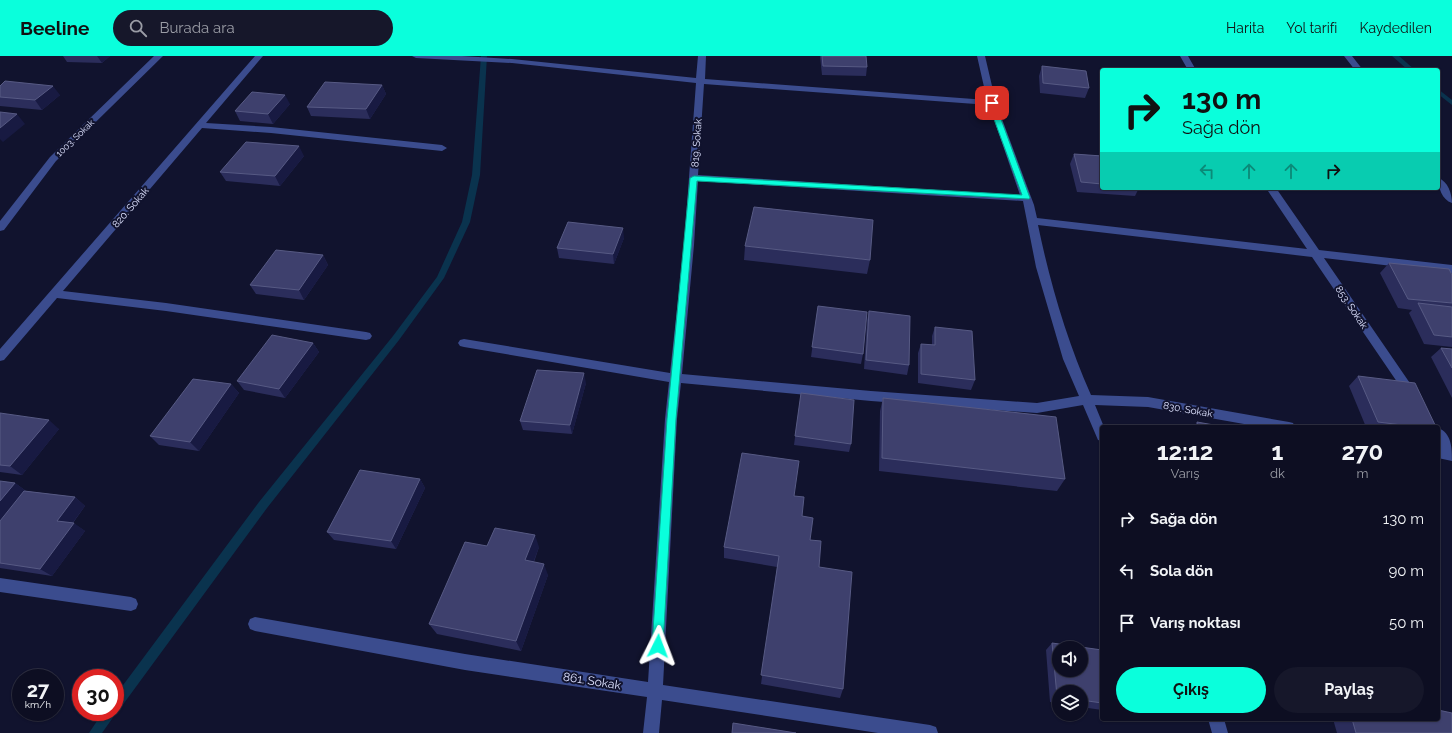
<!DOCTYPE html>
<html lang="tr">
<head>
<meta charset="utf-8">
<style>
  :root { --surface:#0d0e22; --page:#16172a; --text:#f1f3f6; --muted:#9a9ca5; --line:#2d2e40; --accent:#0affdc }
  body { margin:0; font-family:Raleway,sans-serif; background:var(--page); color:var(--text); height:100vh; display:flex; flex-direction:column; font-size:15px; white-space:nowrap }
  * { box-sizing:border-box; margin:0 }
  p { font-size:13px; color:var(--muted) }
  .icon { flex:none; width:22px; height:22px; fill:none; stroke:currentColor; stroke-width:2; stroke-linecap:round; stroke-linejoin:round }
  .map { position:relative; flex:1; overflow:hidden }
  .sheet { position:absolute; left:1100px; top:369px; width:340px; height:296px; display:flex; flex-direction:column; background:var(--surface); border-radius:4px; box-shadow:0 1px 3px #0004,0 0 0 1px var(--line) }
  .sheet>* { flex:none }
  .banner { position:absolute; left:1100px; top:12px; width:340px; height:122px; border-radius:4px; box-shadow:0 1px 3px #0004,0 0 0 1px var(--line); background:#0affdc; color:#111; overflow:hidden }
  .tools { position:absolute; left:1052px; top:585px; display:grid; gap:8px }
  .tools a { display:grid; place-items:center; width:36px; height:36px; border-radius:50%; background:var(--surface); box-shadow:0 1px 3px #0004,0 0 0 1px var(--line); font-size:20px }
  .speed { position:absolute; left:12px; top:613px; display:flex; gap:8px; font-size:20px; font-weight:700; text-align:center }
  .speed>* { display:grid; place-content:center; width:52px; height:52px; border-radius:50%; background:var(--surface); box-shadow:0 1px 3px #0004,0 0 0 1px var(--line); line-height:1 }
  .speed small { font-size:10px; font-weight:400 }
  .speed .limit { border:6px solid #d22; background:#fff; color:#111 }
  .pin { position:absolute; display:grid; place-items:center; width:34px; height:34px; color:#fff; margin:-17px; border-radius:8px; box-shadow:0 2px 6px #0006 }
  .me { position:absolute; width:44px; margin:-22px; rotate:3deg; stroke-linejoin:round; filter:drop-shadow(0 0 3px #0008) }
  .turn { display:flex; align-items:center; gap:14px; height:84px; padding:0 16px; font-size:18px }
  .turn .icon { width:52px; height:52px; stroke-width:2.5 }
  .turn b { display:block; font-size:28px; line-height:34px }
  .lanes { display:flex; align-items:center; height:38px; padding:0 16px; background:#0003; justify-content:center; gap:20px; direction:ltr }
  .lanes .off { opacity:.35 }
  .eta { display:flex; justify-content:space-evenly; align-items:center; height:68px; text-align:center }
  .eta b { font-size:24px; font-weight:700; line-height:28px }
  .cta { display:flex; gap:8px; margin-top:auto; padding:8px 16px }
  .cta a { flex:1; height:46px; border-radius:24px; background:var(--accent); color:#111; font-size:16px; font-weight:700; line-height:46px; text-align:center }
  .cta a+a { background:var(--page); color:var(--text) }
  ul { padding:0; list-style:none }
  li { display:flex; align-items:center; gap:12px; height:52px; padding:0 16px }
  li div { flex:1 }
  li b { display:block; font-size:15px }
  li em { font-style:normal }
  header { display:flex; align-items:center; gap:24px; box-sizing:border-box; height:56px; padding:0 20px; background:var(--accent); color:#111 }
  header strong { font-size:19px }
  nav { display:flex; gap:22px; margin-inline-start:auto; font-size:14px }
  .search { width:280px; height:36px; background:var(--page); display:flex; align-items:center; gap:10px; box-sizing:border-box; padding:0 14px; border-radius:22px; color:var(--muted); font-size:15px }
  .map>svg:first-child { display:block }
</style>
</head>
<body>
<header>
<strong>Beeline</strong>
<div class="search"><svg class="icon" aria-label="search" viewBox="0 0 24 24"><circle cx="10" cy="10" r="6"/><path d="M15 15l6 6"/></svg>Burada ara</div>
<nav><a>Harita</a><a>Yol tarifi</a><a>Kaydedilen</a></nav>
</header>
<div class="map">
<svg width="1452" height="677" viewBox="0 0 1452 677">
  <rect width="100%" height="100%" fill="#11132e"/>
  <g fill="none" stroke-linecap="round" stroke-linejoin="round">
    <path fill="#0a334e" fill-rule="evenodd" d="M481,0h6l-7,119 -10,47 -26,56 -45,62 -132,168 -148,202 -3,2 -2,4 -12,17h-13l14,-21h12v-16l144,-194 134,-166 44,-59 25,-55 10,-47z
      M1392,0h7l16,14h-7z
      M1438,33l14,11v5l-14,-11z"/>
    <path fill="#3b4c8e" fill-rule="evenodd" d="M154,0h9l-107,105 -52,69 -4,1v-10l50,-64z
      M255,0h8l-57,67 65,4 171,18 5,3 -5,3 -171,-18 -69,-5 -139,163 103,12 200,29 4,1 2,3 -2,3 -4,1 -200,-29 -109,-13 -53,62 -4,1v-12z
      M412,0h50l50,3 184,19 2,-22h8l-1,23 282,21 -10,-44h8l11,47 38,102 3,13 270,31 -41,-61h10l43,62 133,15v8l-128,-15 92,134 2,3 -2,3 -4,2 -4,-2 -96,-141 -274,-32c12,58 29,116 53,170l57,2 141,25 4,1 2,4h-34l-113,-20 -53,-2 9,22h-2v14l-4,-1 -15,-35 -46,8 -166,-12 -190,-18 -4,36 -14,266 267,40 6,2 2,6h-60l-216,-33 -3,33h-16l4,-36 -182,-27 -210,-39 -5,-2 -2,-5 2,-5 5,-2 210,37 183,28 17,-263 4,-37 -205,-35 -4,-1 -2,-3 2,-3 4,-1 206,34 14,-128 12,-162 -184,-20 -96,-5zM704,28l285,21 31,90 -322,-20zM698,125l325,20 13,66 27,92 16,37 -42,7 -166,-12 -189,-17 12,-129z
      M1180,0h8l8,14h-8z
      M1344,0h8l11,14h-8z
      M1438,122c10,3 14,16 14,25 -10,-3 -14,-16 -14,-25z
      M1438,372c14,5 14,21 14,33l-14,-3v-10h3l-3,-5z
      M0,522l131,19 5,2 2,5 -2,5 -5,2 -131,-19z
      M1208,663h16l4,14h-16z"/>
  </g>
  <path fill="#2b2d5b" d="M63,0h47l-8,7 -35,-1z
    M820,0h46l1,11 -1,9 -44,-1z
    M1042,10l47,22 -4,10 -45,-5 -1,-17z
    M382,29l4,9 -16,25 -59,-3 -4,-9z
    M0,30l60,9 -18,15 -42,-4z
    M290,48l-17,20 -33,-3 -5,-10z
    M1074,98l28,2v32h37l-4,8 -58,-4 -7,-28z
    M304,100l-24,30 -54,-5 -6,-9z
    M624,182l-10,26 -55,-6 -2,-10z
    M745,190l125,14 -3,14 -123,-14z
    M323,199l5,10 -24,35 -48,-6 -6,-9z
    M1389,207l63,12v72l-28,-3 -15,-31 3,-3 -14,-2 -18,-35z
    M818,250l45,48 -2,10 -50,-7z
    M869,255l40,54 -2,10 -43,-6 3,-49z
    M935,271l40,53 -4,10 -53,-7v-30l3,-9 11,1v-9z
    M313,287l6,9 -34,46 -41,-8 -7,-9z
    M1441,292l11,1v49l-21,-41z
    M1358,320l78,51h-70l-17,-41z
    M586,327l-14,51 -49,-4 -3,-9z
    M231,328l8,9 -40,58 -40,-6 -9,-9z
    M801,337l50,51 -2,8 -55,-7z
    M883,342l182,81 -8,12 -178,-20 1,-60z
    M0,357l59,16 -37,46 -22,-3z
    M1197,366l28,5h-31z
    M420,423l5,9 -29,61 -62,-9 -7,-8z
    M0,425l15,2 11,8 49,6 10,9 -12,17 12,8 -33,45 -52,-8z
    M794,440l16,44 9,27 24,122 -3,9 -79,-14 16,-117 -53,-9v-11z
    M539,491l-5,15 14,13 -27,76 -84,-17 -8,-10z
    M1052,587l50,7v60l-21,-3v-15h-22v11l-9,-1 -4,-52z
    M1333,663h105l14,14h-115z"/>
  <path fill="#181a42" d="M97,0h13l-8,7z
    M382,29l4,9 -16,25 -4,-10z
    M53,30l7,9 -18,15 -7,-10z
    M285,39l5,9 -17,20 -5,-10z
    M17,58l8,10 -22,18 -3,-3v-11z
    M299,90l5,10 -24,30 -5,-10z
    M623,172l1,10 -10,26 -1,-10z
    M323,199l5,10 -24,35 -5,-10z
    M313,287l6,9 -34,46 -6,-9z
    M584,317l2,10 -14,51 -2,-9z
    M231,328l8,9 -40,58 -9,-9z
    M49,364l10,9 -37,46 -12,-9z
    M420,423l5,9 -29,61 -5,-8z
    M15,427l11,8 -26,33v-23z
    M75,441l10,9 -17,23 -11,-8z
    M74,467l11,8 -33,45 -12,-7z
    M535,479l4,12 -9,24 -5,-11z
    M544,508l4,11 -27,76 -5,-10z"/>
  <path fill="#3e406d" stroke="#575a84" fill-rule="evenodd" d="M822,0h44l1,11 -44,-1z
    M1042,10l44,5 3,17 -46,-5z
    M5,25l48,5 -18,14 -35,-3v-11z
    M325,26l57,3 -16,24 -59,-2z
    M252,36l33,3 -17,19 -33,-3z
    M0,56l17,2 -17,14z
    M246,86l53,4 -24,30 -55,-4z
    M1074,98l28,2v28l-21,-2z
    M754,151l119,13 -3,40 -125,-14z
    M568,166l55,6 -10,26 -56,-6z
    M276,194l47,5 -24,35 -49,-5z
    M1389,207l60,6 3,6v28l-44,-4z
    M1418,247l34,4v30l-18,-2z
    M818,250l49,6 -4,42 -51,-7z
    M869,255l41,5 -1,49 -43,-5z
    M935,271l37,4 3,49 -54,-6v-30l14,1z
    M272,279l41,8 -34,46 -42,-8z
    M1441,292l11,1v19z
    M537,314l47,3 -14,52 -50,-4z
    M1358,320l57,7 21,44h-18l-40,-5z
    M193,323l38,5 -41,58 -40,-6z
    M801,337l53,7 -3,44 -56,-8z
    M883,342l173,19 9,62 -183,-21z
    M0,357l49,7 -39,46 -10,-1z
    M1197,366l28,5h-27z
    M742,397l57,8 -5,35 10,1 -2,19 11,2 -3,22 11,1 -2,26 33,5 -9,117 -82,-14 18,-119 -55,-9z
    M360,414l60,9 -29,62 -64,-9z
    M0,425l15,2 -15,18z
    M24,435l51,6 -18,24 17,2 -34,46 -40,-6v-42z
    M495,472l40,7 -10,25 19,4 -28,77 -87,-17 36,-82 22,4z
    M1052,587l50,7v53l-21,-3v-8h-22v4h-2zM1059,592h22v22h-22z
    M1438,654l14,3v20h-96l-4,-14h86z
    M733,667l63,10h-64z"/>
  <path fill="#0affdc" stroke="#06a68f" d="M992,45l3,2 35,95 -1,1 -332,-18 -21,238 -13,227 -1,4 -4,1 -5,-1 -1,-4 15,-227 23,-241 4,-2 328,19 -34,-92z"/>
  <g text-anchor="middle" stroke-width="4" stroke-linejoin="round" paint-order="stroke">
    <g font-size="9" fill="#dee2ff" stroke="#11132e">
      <text transform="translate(75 82) rotate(-44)" y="3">1003. Sokak</text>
    </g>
    <g font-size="10" fill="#dee2ff" stroke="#11132e">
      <text transform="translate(696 87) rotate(-86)" y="4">819. Sokak</text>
      <text transform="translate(130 151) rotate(-49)" y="4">820. Sokak</text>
      <text transform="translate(1352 251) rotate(56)" y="4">853. Sokak</text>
      <text transform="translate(1188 353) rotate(10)" y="4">830. Sokak</text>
    </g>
    <g font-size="12" fill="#dee2ff" stroke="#11132e">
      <text transform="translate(592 625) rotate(9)" y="4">861. Sokak</text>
    </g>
  </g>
</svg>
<div class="tools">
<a><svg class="icon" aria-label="sound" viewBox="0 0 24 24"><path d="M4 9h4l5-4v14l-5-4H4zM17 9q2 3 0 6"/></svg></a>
<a><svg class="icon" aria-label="layers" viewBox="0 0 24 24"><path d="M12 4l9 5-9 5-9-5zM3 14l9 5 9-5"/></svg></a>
</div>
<div class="speed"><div>27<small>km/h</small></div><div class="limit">30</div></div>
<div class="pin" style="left:992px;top:47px;background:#d93025"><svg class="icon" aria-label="arrive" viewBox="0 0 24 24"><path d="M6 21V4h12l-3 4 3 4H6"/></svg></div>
<svg class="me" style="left:658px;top:590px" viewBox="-20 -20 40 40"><path d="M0-17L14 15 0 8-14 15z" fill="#0affdc" stroke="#fff" stroke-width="4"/></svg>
<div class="banner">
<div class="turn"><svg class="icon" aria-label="right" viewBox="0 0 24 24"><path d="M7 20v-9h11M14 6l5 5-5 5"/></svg><div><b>130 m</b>Sağa dön</div></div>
<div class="lanes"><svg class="icon off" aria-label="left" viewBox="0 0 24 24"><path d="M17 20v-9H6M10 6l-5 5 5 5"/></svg><svg class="icon off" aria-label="ahead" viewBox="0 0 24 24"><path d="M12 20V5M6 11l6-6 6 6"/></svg><svg class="icon off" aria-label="ahead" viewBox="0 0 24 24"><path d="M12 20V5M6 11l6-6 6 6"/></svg><svg class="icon" aria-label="right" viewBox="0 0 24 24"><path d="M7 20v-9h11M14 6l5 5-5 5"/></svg></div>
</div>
<section class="sheet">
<div class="eta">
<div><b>12:12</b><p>Varış</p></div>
<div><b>1</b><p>dk</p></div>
<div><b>270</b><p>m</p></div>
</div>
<ul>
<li><svg class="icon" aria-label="right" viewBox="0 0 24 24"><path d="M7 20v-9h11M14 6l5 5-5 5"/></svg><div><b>Sağa dön</b></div><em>130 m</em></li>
<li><svg class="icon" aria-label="left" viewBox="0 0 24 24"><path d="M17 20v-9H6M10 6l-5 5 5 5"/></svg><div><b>Sola dön</b></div><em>90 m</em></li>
<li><svg class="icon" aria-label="arrive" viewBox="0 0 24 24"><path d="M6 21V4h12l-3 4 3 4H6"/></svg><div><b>Varış noktası</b></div><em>50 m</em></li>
</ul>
<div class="cta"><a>Çıkış</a><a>Paylaş</a></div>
</section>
</div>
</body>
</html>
